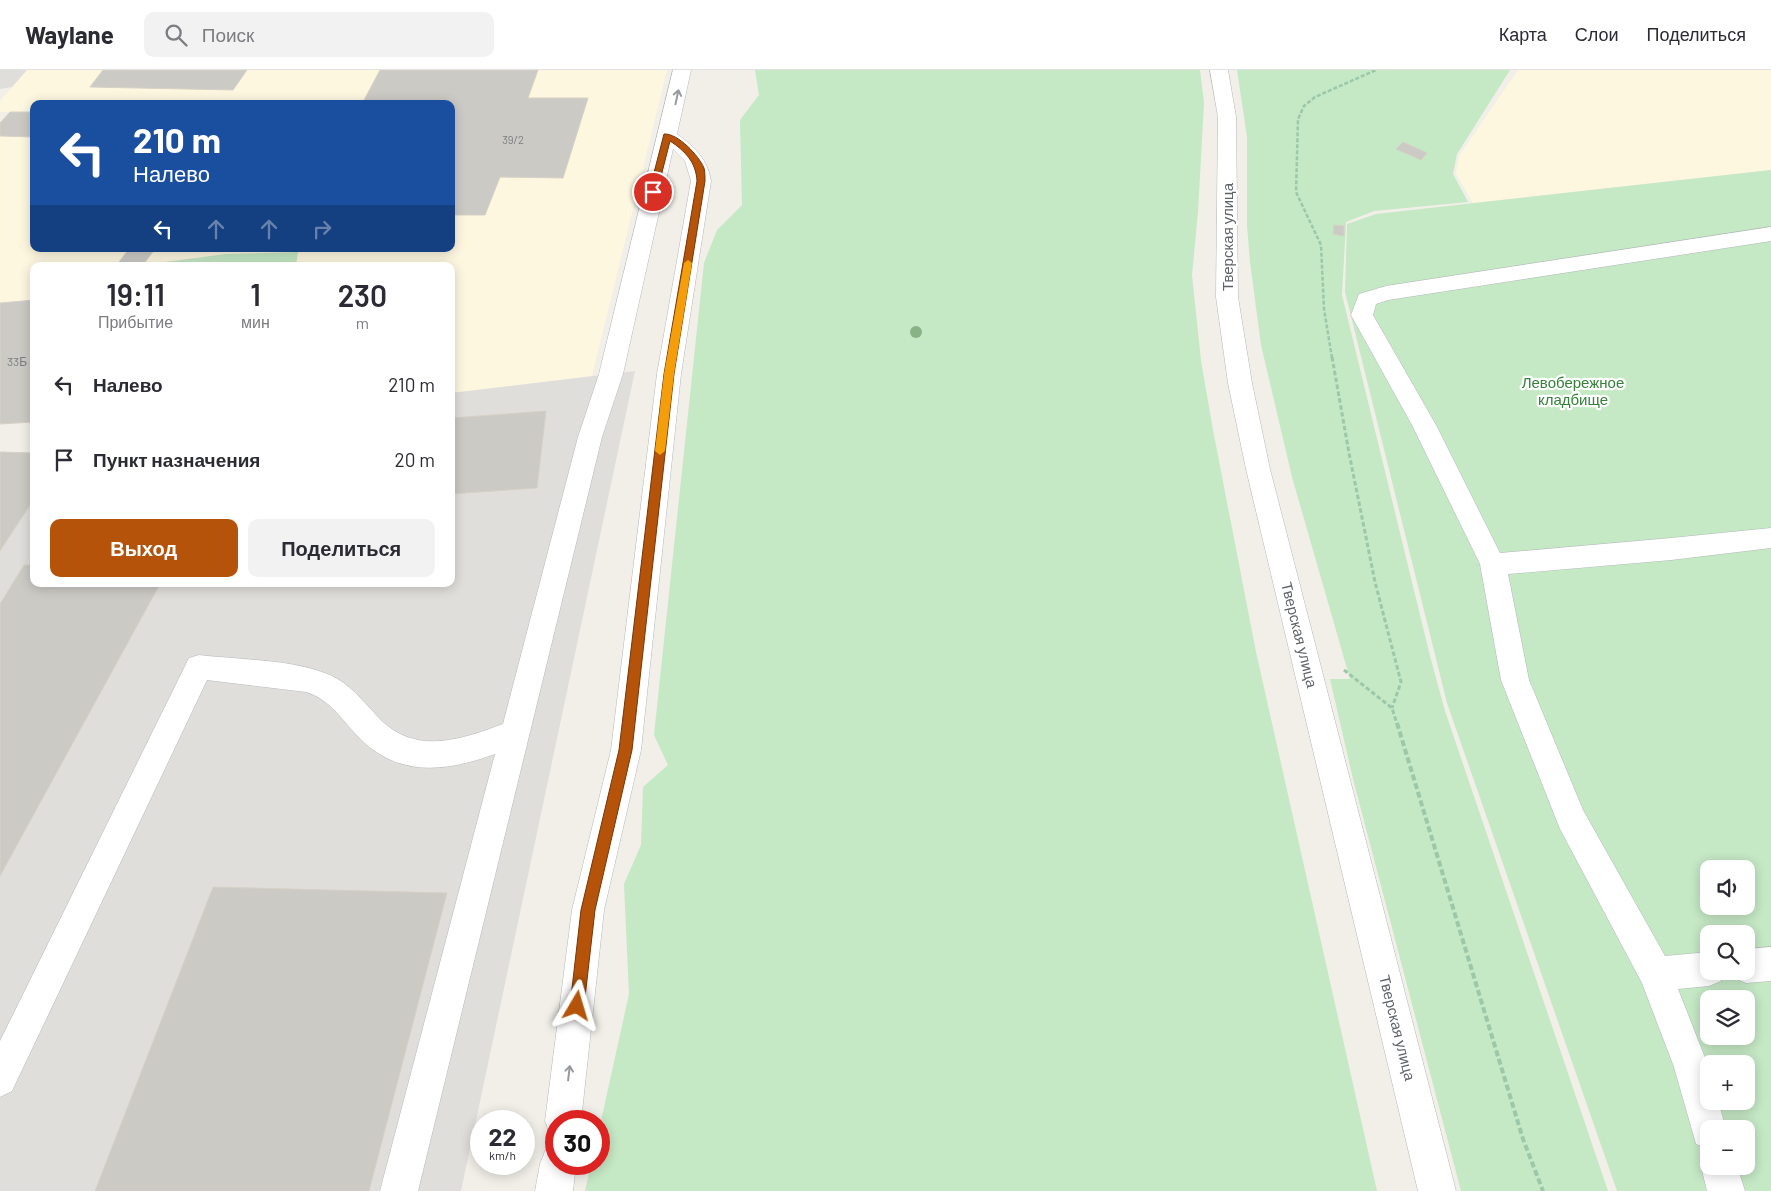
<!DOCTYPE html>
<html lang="ru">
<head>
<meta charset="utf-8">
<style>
  :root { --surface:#fff; --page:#f2f2f3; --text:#2b2b33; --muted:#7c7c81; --line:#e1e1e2; --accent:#b45309 }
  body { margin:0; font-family:Barlow,sans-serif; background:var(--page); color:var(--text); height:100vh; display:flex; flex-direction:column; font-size:19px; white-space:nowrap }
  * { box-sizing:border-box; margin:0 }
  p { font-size:16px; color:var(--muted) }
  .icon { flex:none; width:28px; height:28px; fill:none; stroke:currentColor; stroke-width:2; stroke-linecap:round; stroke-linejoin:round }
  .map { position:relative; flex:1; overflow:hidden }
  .side { position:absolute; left:30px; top:192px; width:425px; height:325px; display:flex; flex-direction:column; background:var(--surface); border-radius:10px; box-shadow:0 2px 12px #0003 }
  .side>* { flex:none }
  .guide { position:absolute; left:30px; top:30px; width:425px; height:152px; border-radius:10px; box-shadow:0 2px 12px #0003; background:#1a4fa0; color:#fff; overflow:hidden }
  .controls { position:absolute; left:1700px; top:790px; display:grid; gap:10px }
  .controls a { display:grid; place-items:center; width:55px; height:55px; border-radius:10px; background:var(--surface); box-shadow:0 2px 12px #0003; font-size:25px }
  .speed { position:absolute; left:470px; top:1040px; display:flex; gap:10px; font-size:25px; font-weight:700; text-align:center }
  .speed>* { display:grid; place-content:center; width:65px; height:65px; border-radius:50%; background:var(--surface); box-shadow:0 2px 12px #0003; line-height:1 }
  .speed small { font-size:12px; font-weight:400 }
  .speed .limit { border:8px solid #d22; background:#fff; color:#111 }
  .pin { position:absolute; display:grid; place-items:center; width:42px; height:42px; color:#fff; margin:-21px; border:2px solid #fff; border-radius:50%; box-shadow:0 1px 5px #0007 }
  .me { position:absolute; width:55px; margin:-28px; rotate:7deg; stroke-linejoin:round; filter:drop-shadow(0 0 4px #0008) }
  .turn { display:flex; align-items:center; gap:18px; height:105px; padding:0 20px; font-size:22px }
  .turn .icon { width:65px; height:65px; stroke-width:2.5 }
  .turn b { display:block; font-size:35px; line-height:42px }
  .lanes { display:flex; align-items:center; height:48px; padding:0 20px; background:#0003; justify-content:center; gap:25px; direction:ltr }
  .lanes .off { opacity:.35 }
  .eta { display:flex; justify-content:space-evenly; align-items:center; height:85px; text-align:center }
  .eta b { font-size:30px; font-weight:600; line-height:35px }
  .action { display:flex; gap:10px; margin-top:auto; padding:10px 20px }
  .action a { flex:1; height:58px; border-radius:10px; background:var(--accent); color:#fff; font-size:20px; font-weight:600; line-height:58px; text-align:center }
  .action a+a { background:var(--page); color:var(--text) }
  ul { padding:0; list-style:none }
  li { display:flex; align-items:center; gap:15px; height:75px; padding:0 20px }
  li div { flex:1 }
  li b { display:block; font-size:19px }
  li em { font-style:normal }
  header { display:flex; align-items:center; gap:30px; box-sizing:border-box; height:70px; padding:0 25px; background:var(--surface); border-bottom:1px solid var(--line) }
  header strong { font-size:24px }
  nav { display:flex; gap:28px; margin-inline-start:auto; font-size:18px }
  .search { width:350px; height:45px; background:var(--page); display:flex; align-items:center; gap:12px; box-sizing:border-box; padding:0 18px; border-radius:10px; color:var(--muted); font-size:19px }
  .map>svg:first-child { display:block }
</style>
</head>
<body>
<header>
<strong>Waylane</strong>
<div class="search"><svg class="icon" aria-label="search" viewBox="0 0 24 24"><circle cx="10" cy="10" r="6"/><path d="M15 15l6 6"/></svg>Поиск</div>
<nav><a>Карта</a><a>Слои</a><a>Поделиться</a></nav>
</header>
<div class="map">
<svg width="1771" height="1121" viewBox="0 0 1771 1121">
  <rect width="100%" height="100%" fill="#f1efe8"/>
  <path fill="#fef7e0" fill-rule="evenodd" d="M27,0h640l-75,306 -141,17v-127h-417v156l-34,2v-301l9,-11h-9v-11zM34,34h417v145h-417z
    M1518,0h253v100l-298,33 -17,-29 3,-18z"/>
  <path fill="#e0deda" d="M0,0h27l-15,17 -12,2z
    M635,301l-174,820h-461v-640l34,-52v85h417v-191z"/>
  <path fill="#c5e8c5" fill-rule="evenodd" d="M755,0h445l4,33 -6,109 -6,63 9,86 12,69 43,222 121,539h-792l6,-27h8v-34l30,-136 -5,-110 17,-39 2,-58 25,-22 -14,-30 50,-472 13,-33 25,-25 -2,-85 19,-25z
    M1237,0h273l-53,84 -4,20 15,28 -94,9 -28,11 -4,73 88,361 15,55 163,480h-147l-108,-412 -23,-100h20l-58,-202 -31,-132 -11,-83 -3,-37v-88z
    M1771,100v1021h-154l-170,-488 -102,-411 2,-68 29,-10zM1709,799h37v37h-37zM1709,864h37v37h-37zM1709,929h37v37h-37zM1709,994h37v37h-37zM1709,1059h37v37h-37z
    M298,182l-2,14h-141l2,-3 69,-9z"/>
  <path fill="#cccac5" stroke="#d6d1c6" d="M103,0h144l-14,20 -143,-3z
    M380,0h158l-10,28h60l-25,80 -63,-1 -15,38h-34v-111h-89z
    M10,42h24v25l-34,-1v-13z
    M1403,72l24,11 -6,7 -25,-11z
    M1334,155l10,1v10l-11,-2z
    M129,179h26l-13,17h-26z
    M34,230v122l-34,2v-121z
    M546,341l-9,77 -86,6v-76z
    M0,382l34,1v46l-34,52z
    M24,495h10v19h126l-160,292v-272z
    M213,817l234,6 -78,298h-274z"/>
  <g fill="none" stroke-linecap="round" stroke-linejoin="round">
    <defs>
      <path id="minor" d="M673,0h18l-14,64c17,12 31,26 34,47l-30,193 -40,376 -37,160 -23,211h-25v15l-6,-2 -5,-13 27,-211 39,-160 46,-376 34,-193 -6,-20 -12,-12 -50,225 -21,63 -184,754h-38l115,-437c-53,19 -101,24 -142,-23 -13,-15 -26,-33 -47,-39l-99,-12 -195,411 -12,6v-56l189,-383 10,-3c42,5 93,4 131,20 20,9 32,25 46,40 37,41 81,26 127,9l75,-287 21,-63z
        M1210,0h18l8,47 2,180 14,86 18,86 186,722h-38l-172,-722 -18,-86 -12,-86 2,-180z
        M1771,157v14l-383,59 -12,4 -3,11 63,110 64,128 171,-15 100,-10v20l-100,12 -163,14 21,106 54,130 82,146 44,-4v19h16l-4,10 -12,5 -31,3 31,79v33h9l8,28h-17v20l-13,-5 -22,-77 -32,-84 -82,-154 -59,-149 -21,-116 -68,-139 -61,-110 8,-21 27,-8z
        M1771,877v34l-25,2 -12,-5 -2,-7h14v-22z
        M556,1076v18h20l-3,27h-38l5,-27 5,-13z
        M1709,1082v14h28l8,25h-38l-6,-25 5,-13z"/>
    </defs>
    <use href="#minor" stroke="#b5b8bc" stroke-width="1"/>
    <path stroke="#9cc7a9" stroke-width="2.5" stroke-dasharray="4 2" stroke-linecap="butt" d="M1332,288l-8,-49 -3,-64 -25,-53 2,-73 6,-13 11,-9 61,-27"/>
    <path stroke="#9cc7a9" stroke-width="3" stroke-dasharray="4.5 2.5" stroke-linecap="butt" d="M1332,287l17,96 26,129 26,100 -9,26
      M1344,600l48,38 5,16"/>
    <path stroke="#9cc7a9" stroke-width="4" stroke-dasharray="6 3" stroke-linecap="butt" d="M1397,653l126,416 20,52"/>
    <use href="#minor" fill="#fff" fill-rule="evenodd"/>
  </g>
  <circle fill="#89b387" cx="916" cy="262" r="6"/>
  <defs><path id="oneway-shaft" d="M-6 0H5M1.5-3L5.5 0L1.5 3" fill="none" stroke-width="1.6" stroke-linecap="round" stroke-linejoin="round" transform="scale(1.25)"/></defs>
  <g stroke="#979a9d">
    <use href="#oneway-shaft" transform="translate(677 27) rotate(-78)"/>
    <use href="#oneway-shaft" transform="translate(569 1003) rotate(-83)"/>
  </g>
  <path fill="#b45309" stroke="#753606" d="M664,64c14,-1 35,22 40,34 1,4 1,9 1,13l-31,193 -42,376 -37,160 -11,96 -2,5 -5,2 -5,-2 -2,-5 11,-96 38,-160 45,-376 33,-193c-1,-19 -12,-30 -27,-40l-13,51 -7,2 -1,-2z"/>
  <path fill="#f59e0b" d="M688,190l4,3 -18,111 -9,77 -5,4 -5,-4 9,-77 20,-111z"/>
  <g text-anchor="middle" stroke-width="4.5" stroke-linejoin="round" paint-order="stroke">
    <g font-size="11" fill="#7a7d7f">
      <text x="513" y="74">39/2</text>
    </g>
    <g font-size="12" fill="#7a7d7f">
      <text x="17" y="296">33Б</text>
    </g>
    <g font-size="15" fill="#5f6368" stroke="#fff">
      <text transform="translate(1228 167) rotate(-90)" y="5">Тверская улица</text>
      <text transform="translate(1299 565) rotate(76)" y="5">Тверская улица</text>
      <text transform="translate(1397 958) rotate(76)" y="5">Тверская улица</text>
    </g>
    <g font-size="15" fill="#348238" stroke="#fff">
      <text x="1573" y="318">Левобережное<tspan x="1573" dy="17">кладбище</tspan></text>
    </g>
  </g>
</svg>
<div class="controls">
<a><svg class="icon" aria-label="sound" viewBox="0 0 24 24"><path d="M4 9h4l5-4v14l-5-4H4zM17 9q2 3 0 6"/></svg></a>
<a><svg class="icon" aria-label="search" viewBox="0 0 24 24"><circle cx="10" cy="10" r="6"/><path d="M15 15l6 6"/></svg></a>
<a><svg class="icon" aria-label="layers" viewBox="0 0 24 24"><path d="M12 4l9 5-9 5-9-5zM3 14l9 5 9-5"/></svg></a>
<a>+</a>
<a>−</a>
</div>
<div class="speed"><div>22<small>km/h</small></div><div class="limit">30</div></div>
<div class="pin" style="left:653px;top:122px;background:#d93025"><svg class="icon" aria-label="arrive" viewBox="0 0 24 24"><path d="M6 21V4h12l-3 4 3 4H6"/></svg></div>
<svg class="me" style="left:577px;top:936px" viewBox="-20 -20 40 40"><path d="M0-17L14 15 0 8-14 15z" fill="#b45309" stroke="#fff" stroke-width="4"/></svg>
<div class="guide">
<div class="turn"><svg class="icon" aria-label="left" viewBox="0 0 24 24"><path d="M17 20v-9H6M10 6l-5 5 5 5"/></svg><div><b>210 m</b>Налево</div></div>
<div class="lanes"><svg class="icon" aria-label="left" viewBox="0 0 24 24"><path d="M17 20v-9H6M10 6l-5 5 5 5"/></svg><svg class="icon off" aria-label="ahead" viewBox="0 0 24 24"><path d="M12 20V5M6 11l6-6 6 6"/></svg><svg class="icon off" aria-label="ahead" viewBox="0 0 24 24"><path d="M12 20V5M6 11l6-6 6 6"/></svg><svg class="icon off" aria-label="right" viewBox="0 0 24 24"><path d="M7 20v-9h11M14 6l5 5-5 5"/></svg></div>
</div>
<section class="side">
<div class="eta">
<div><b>19:11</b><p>Прибытие</p></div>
<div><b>1</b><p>мин</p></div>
<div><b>230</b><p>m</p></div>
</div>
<ul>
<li><svg class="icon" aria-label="left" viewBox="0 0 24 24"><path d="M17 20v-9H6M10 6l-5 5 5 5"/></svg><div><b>Налево</b></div><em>210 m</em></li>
<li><svg class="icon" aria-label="arrive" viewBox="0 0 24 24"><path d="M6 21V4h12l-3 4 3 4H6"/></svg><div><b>Пункт назначения</b></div><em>20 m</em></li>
</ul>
<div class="action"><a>Выход</a><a>Поделиться</a></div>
</section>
</div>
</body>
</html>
